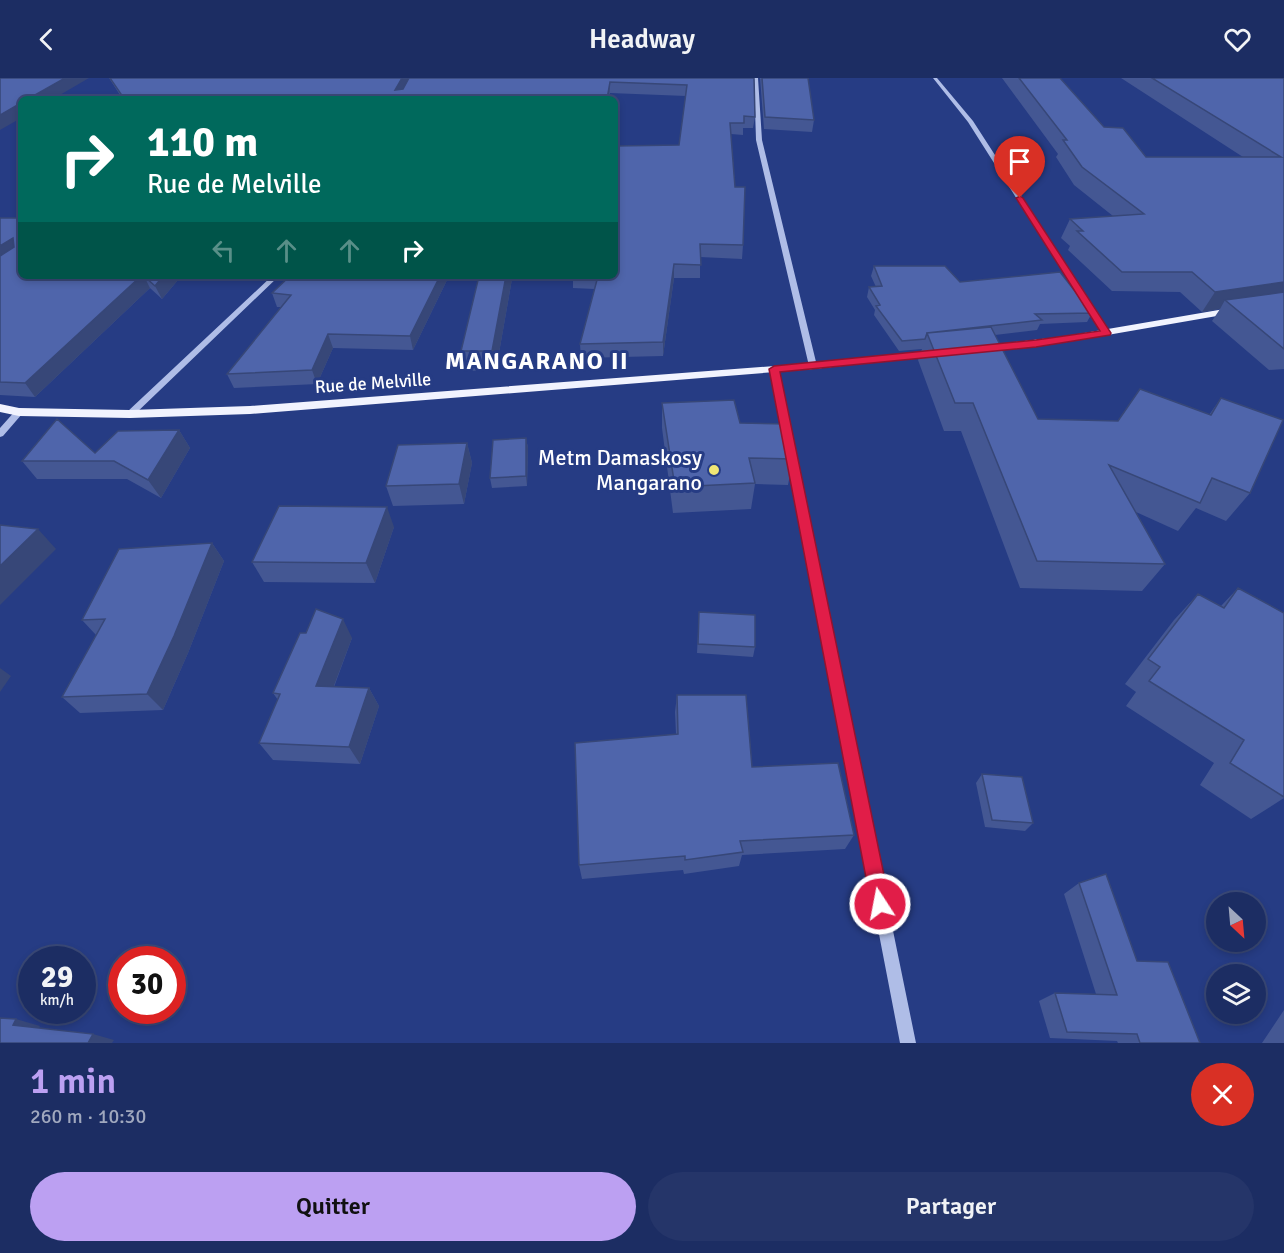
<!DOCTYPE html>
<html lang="fr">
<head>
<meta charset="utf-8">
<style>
  :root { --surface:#1c2d63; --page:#253569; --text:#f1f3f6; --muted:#a0a8be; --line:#3a4978; --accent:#bca0f2 }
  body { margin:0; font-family:Signika,sans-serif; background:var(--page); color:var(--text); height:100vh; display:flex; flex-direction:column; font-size:22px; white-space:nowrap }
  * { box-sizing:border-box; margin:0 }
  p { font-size:20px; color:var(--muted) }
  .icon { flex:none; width:33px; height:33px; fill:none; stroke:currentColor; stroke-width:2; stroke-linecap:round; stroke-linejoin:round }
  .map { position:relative; height:965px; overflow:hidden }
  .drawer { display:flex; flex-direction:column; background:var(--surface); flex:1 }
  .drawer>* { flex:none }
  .hud { position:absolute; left:18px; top:18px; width:600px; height:183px; border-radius:9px; box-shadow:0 3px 9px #0003,0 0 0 2px var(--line); background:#00695c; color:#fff; overflow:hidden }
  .needle { width:39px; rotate:154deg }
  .controls { position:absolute; left:1206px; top:814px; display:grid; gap:12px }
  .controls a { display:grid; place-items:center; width:60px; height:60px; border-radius:50%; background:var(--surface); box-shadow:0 3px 9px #0003,0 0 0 2px var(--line); font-size:30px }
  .speed { position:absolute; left:18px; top:868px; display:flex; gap:12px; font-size:30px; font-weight:700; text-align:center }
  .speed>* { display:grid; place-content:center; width:78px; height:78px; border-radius:50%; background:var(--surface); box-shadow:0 3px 9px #0003,0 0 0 2px var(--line); line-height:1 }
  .speed small { font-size:15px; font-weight:400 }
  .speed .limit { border:9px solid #d22; background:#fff; color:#111 }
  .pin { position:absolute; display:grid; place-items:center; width:51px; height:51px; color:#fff; margin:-62px -26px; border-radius:50% 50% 50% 0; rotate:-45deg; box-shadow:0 0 6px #0007 }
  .pin .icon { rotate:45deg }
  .me { position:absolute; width:66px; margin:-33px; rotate:349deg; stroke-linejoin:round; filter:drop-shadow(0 0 4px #0008) }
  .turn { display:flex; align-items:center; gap:21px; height:126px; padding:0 30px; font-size:27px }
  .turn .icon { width:78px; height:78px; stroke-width:2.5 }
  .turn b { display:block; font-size:42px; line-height:51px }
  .lanes { display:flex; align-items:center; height:57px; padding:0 30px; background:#0003; justify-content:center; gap:30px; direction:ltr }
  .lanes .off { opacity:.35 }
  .round { display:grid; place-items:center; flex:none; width:63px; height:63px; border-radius:32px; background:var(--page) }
  .headline { display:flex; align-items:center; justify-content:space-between; height:102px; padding:0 30px }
  h1 { font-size:36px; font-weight:600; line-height:45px; color:var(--accent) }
  .button { display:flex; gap:12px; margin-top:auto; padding:12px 30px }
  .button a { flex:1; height:69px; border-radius:36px; background:var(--accent); color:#111; font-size:24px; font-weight:600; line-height:69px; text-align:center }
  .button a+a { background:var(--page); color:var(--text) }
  header { display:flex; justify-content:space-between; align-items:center; height:78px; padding:0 30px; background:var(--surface); font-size:27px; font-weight:600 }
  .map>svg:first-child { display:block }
</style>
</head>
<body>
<header><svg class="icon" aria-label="back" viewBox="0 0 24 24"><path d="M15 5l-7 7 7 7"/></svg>Headway<svg class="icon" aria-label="heart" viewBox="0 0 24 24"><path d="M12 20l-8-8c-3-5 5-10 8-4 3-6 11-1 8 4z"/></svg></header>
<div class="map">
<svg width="1284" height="965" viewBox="0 0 1284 965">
  <rect width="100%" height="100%" fill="#263c84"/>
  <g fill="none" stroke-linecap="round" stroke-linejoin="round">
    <path fill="#afbde7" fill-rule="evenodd" d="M754,0h4l4,62 55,226 -4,2 -4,-2 -53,-226z
      M933,0h4l36,43 137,212 -1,2 -7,-2 -134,-211z
      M272,198h7l-146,140h-6v-4z
      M771,289h6l1,2 138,674h-16l-130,-674z
      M19,331l3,1v4l-19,22 -3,1v-9l16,-18z"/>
    <path fill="#f1f3fe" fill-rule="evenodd" d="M1236,229l4,1v4l-173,30 -86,10 -6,-3 6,-3 86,-10z
      M940,272l4,1v4l-131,14 -563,45 -120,4 -111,-2 -19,-4v-8l19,4 111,2 120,-4 563,-43z"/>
  </g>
  <path fill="#445793" d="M109,0h645l1,39 -2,11h-10v7l-12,-1 4,53 8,58 -1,14 -42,-2v21h-26l-11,78 -82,2 -1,-14 15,-55 -22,-1v-12h42l64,-131 7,-49 -76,-3 -1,6h-495l6,-4z
    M760,0h48l6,42 -2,12 -48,-3z
    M1002,0h58l44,49 42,30h97l-122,-79h163v291l-15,1 -57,-49 8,-12 -18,3 -22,-20 -68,-1 -44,-41 2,-4 -9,-8 9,-19 43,-3 -39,-31 -18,-28 2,-3z
    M0,140l21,58h199l-4,5 -38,-1 -16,19 -12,-11 -115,109 -35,-2z
    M874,188l86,16 132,31 -5,9 -47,2 -3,6 -42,5 43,84 80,2 91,-6 12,-17 29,95 -24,28 -30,-13 -18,23 -42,-19 29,52 -23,27 -122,-3 -59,-157h-17l-26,-71 4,-11 -23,2 -25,-36 1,-5 -8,-13 2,-10h7l-5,-11z
    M449,198l-36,74 -80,-2 -16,36 -83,4 -7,-14 54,-67h-4l-5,-14z
    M512,201l-16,91 -31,1 -4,-20z
    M662,325l78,20 53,36 -5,26 -33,-1 -4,25 -78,4 -11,-85z
    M179,352l11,18 -29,50 -34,-19h-90l-15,-18 73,-8z
    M526,360l2,10 -1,38 -35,2 -2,-10z
    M467,365l5,20 -8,41 -71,2 -7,-20z
    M394,449l-19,56 -111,-1 -12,-20z
    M212,465l12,18 -36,92 -25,57 -83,3 -18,-16 34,-62 -14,-15z
    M1238,510l46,25v185l-33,21 -51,-34 14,-22 -88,-57 10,-14 -11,-8 49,-64 24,-26 23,12z
    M699,534l56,35 -2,10 -56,-4z
    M306,555l46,5 -18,49 35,1 10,18 -19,58 -87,-4 -14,-17 19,-43 -5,-7z
    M677,617l75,72 102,68 -9,14 -103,6 -3,11 -55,8 -1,-4 -101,9 -3,-14 97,-131 -1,-22z
    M982,696l51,49 -8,8 -40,-4 -9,-44z
    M1079,805l58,78 63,82h-82l-1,-2 -67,-3 -11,-37 16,-8 41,1 -32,-100z
    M1284,932v33h-22z"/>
  <path fill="#374778" d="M65,0h24l-36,21h-25z
    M402,0h7l-11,21 -3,-9z
    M610,4l-1,17h-2z
    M21,25v15l-21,12v-15z
    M13,160l8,13 -21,14v-19z
    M674,186v14l-11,78v-14z
    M141,198h3l6,12 -115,109 -10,-14z
    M163,198h13l2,4 -16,19 -7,-13z
    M214,198h6l-4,5z
    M440,198h9l-36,74 -3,-14z
    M506,198h5l1,3 -16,91 -4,-19z
    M1284,204v18h-59l-5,9 -18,3 13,-20z
    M328,256l5,14 -16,36 -5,-14z
    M179,352l11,18 -29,50 -13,-18z
    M526,360l2,10 -1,38 -1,-10z
    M467,365l5,20 -8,41 -5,-20z
    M387,429l7,20 -19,56 -9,-20z
    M38,451l18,20 -56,56v-39z
    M212,465l12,18 -36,92 -25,57 -16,-16z
    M343,541l9,19 -25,66 -11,-18z
    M0,590l11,8 -11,16z
    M369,610l10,18 -19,58 -11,-17z
    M16,941l24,7 -3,5 -24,-6z
    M93,956l21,6 -2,3h-24z"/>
  <path fill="#4f65ab" stroke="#374778" stroke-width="1.5" d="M0,0h65l-37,21h-7v4l-21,12z
    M110,0h292l-7,12 8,-1 6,-11h345l1,39 -11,-1v7h-14l5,64h10l-2,58 -43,-1 1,21 -27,-1 -11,78 -83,2 18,-68h17v-130l64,-1 8,-60 -77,-3 -3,17h-493l7,-5z
    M762,0h46l6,42 -49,-3z
    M1019,0h41l44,49 19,1 23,29h135l-129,-79h132v204l-69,10 -23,-20h-70l-45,-41h6l-13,-12 74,-5 -62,-47 -19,-27h4z
    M0,140h21v58h120l-116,107 -25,-1v-126l14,-9 -1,-9 -13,8z
    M874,188h71l15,16 100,-10 32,41 -57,1 7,6 -115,13 -2,6 -23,2 -26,-35 4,-1 -11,-18 13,-1z
    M144,198h19l-8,10z
    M290,198h150l-30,60 -82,-2 -16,36 -85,4 64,-79 -19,-2z
    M479,198h27l-14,75h-31z
    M1284,214v57l-59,-49z
    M991,249l47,92 80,2 22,-32 71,26 10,-17 62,22 -33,73 -38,-15 -12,25 -91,-38 56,99 -128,-3 -64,-158h-18l-28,-70z
    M734,322l6,23 48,1 5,35 -44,-1 6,25 -80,4 -13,-84z
    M57,341l38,34 23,-22 61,-1 -31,50 -34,-19h-92z
    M526,360v38l-36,2 3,-38z
    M467,365l-8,41 -73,2 12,-41z
    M279,428l108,1 -21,56 -114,-1z
    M0,447l38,4 -38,37z
    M212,465l-38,93 -27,58 -85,3 43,-78 -23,1 37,-71z
    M1238,510l46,25v184l-54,-34 14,-23 -95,-59 11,-14 -12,-8 50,-65 26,14z
    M316,531l27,10 -27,67 53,2 -20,59 -90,-4 21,-49 -7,-1 27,-60h6z
    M699,534l56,3v32l-57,-3z
    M677,617h69l6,72 86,-4 16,72 -114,6 3,11 -58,8v-4l-106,9 -4,-122 103,-9z
    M982,696l40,3 11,46 -41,-3z
    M1106,796l31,87 31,1 32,81h-60l-3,-9 -70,-2 -12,-39 62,2 -38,-112z
    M0,940l16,1 -3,6 80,9 -5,9h-88z"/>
  <path fill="#e11d48" stroke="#92132f" stroke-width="1.5" d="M1020,118l3,2 88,135 -1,2 -74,12 -256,25 110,532 -3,6 -7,3 -6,-3 -3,-6 -102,-535 5,-3 262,-26 64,-9 -84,-133z"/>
  <circle fill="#f0e675" stroke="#263c84" stroke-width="2" cx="714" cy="392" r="6"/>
  <g text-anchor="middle" stroke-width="6" stroke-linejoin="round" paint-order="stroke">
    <g font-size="18" fill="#fff" stroke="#263c84">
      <text transform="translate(373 305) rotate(-4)" y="6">Rue de Melville</text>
    </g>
    <g font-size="22" fill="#fff" stroke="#263c84" text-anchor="end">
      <text x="702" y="387">Metm Damaskosy<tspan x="702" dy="25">Mangarano</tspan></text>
    </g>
    <g font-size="24" font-weight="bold" letter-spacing="1.5" fill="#fff" stroke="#263c84">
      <text x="537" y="291">MANGARANO II</text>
    </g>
  </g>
</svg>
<div class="controls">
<a><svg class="needle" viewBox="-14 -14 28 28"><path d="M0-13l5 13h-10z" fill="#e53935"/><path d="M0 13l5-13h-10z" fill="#a0a8be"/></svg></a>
<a><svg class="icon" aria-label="layers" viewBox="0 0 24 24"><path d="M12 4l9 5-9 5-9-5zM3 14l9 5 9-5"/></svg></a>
</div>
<div class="speed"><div>29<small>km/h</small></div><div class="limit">30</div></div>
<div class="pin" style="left:1020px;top:120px;background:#d93025"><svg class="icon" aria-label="arrive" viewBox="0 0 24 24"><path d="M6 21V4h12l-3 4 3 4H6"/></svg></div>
<svg class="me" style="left:880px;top:826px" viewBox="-20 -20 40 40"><circle r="17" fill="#e11d48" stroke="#fff" stroke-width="3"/><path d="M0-11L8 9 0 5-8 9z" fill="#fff"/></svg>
<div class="hud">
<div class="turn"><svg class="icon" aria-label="right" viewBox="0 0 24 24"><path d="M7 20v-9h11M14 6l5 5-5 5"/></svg><div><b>110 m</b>Rue de Melville</div></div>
<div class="lanes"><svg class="icon off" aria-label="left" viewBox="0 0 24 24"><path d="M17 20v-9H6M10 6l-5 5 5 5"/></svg><svg class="icon off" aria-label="ahead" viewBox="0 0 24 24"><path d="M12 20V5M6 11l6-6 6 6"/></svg><svg class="icon off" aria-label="ahead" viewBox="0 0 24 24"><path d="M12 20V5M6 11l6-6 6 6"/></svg><svg class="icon" aria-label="right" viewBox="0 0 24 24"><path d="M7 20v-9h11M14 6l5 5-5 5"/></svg></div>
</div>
</div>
<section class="drawer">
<div class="headline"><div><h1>1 min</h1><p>260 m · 10:30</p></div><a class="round" style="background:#d93025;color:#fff"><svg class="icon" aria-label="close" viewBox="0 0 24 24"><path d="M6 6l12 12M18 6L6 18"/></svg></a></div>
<div class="button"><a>Quitter</a><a>Partager</a></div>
</section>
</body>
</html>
